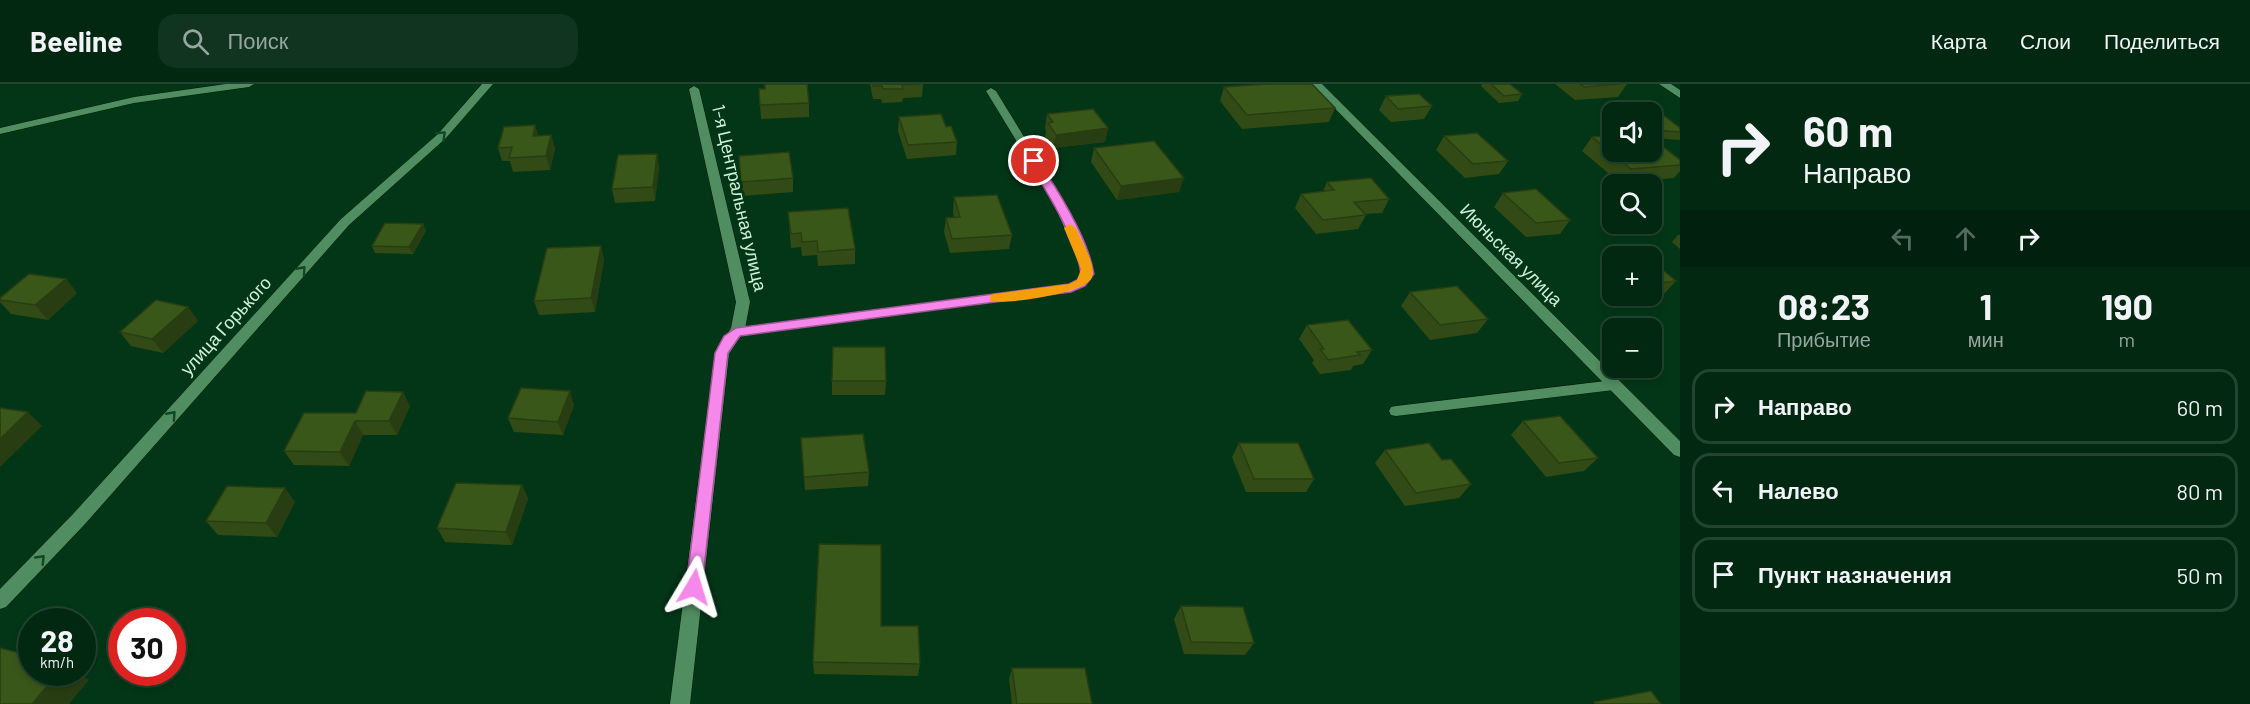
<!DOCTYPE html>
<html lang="ru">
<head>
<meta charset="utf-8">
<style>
  :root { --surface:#022811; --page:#10341f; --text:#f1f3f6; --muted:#96a69f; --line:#234431 }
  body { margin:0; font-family:Barlow,sans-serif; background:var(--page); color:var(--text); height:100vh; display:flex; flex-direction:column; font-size:22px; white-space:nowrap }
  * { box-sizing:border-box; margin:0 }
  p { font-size:20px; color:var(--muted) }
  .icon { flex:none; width:33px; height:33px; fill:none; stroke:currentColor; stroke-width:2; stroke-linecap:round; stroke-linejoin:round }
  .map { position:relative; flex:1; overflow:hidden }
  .drawer { display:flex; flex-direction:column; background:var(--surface); width:570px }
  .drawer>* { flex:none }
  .guide { background:#022811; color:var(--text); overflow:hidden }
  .tools { position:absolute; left:1602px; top:18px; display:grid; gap:12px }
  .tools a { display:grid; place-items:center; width:60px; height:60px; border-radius:12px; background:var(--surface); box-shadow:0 3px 9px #0003,0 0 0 2px var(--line); font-size:30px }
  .speed { position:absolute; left:18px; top:524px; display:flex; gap:12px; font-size:30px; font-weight:700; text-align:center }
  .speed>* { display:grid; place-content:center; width:78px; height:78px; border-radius:50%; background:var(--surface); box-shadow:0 3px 9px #0003,0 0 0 2px var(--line); line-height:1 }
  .speed small { font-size:15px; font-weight:400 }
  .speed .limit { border:9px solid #d22; background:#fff; color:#111 }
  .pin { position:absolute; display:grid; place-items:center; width:51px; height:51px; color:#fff; margin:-26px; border:3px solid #fff; border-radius:50%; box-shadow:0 2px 6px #0007 }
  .me { position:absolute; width:66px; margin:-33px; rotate:7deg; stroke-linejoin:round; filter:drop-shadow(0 0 4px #0008) }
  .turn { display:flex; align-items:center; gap:21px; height:126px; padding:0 24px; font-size:27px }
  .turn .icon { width:78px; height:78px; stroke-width:2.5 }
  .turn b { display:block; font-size:42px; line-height:51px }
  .lanes { display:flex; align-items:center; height:57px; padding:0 24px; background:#0003; justify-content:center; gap:30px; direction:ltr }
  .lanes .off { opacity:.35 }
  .eta { display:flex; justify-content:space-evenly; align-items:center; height:102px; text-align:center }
  .eta b { font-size:36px; font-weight:700; line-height:42px }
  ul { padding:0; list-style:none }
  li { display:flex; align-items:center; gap:18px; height:75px; margin:0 12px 9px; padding:0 12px; border:3px solid var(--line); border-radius:18px }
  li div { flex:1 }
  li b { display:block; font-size:22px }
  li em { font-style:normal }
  header { display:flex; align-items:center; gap:36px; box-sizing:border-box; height:84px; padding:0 30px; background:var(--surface); border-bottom:2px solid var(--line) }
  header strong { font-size:28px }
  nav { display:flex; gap:33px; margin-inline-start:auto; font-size:21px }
  .search { width:420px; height:54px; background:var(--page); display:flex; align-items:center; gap:15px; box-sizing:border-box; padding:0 21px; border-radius:18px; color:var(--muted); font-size:22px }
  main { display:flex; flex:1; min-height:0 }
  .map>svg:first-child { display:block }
</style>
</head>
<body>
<header>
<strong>Beeline</strong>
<div class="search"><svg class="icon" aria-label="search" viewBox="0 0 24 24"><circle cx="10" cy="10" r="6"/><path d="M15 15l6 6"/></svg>Поиск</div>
<nav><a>Карта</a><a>Слои</a><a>Поделиться</a></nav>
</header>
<main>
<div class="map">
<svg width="1680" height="620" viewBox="0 0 1680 620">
  <rect width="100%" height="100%" fill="#033617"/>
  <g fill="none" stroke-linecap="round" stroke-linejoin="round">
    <defs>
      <path id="service" d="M991,4l5,3 64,105 31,64 2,14 -8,12 -14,6 -335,44 -4,-1 -2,-3 6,-4 332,-44 9,-4 4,-6 -2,-14 -29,-64 -64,-105z
        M1614,296l7,5 -7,5 -218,26 -5,-1 -2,-4 2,-4 5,-1z"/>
      <path id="minor" d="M226,0h28l-5,3 -115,16 -134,31v-6l134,-31z
        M482,0h11l-47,54 -97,87 -264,299 -79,83 -6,2v-20l73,-75 268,-295 97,-85z
        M1311,0h11l358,357v16l-6,-2z
        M1659,0h12l9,6v8z
        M694,2l5,3 51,213 -5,27 -16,25 -39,350h-20l45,-351 16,-25 5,-26 -47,-213z"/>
    </defs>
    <use href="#service" stroke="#001b06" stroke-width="1"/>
    <use href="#minor" stroke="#001b06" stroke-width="1"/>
    <use href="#service" fill="#508d60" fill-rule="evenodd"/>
    <use href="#minor" fill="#508d60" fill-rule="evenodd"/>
  </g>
  <path fill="#324b16" d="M870,0h53l-1,13 -19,1 -1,4 -20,1 -1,-4h-8z
    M1482,0h28l12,10 -4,7 -19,2 -18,-17z
    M1555,0h72l-9,13 -43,3z
    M1224,3l111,21 -6,14 -87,7 -22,-28z
    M759,5l50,14v14l-48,2z
    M1386,12l46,10 -8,13 -33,3 -12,-12z
    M1047,30l61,14 -3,14 -52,6 -8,-11 1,-6 -1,-3z
    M1652,30l28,14v12l-28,-2z
    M899,33l47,10 11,15 -1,13 -49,4 -9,-28z
    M535,41l3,11 13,-1 4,14 -5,21 -37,2 -3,-11h-8l-4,-13z
    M1444,52l64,25 -9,13 -34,4 -29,-28z
    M1592,53l88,23v11l-6,7 -54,5 -38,-32z
    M1094,64l85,44 -62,8 -26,-38z
    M657,70l2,14 -4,33 -40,2 -3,-14z
    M739,72l54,22v14l-50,4z
    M1327,98l62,17 -7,14 -17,1 1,1 -8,14 -42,5 -21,-26 6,-14 22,-3z
    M1503,109l67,27 -10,14 -34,3 -32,-30z
    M954,113l58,38 -3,14 -59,4 -6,-21 2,-14 8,-1 -1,-6z
    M788,128l67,37v15l-37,2 -1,-11 -15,1 -1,-9 -10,1z
    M423,140l3,7 -13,23 -38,-1 -3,-7z
    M1678,151h2v14l-8,-7z
    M601,162l3,14 -9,52 -56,3 -5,-14z
    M1652,177l24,20 -13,14 -25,3 -3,-2h17z
    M66,195l11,14 -29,27 -37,-6 -11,-12v-4z
    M1410,208l78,27 -11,14 -47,7 -29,-34z
    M188,223l10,14 -35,32 -32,-7 -11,-14z
    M1307,241l65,25 -9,14 -10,2 -2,4 -31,4 -8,-11 2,-3 -15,-21z
    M832,297h54l-1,14h-53z
    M574,321l-11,30 -49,-3 -6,-14z
    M410,322l-13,29h-34l-14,31 -55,-1 -10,-14 72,-38z
    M1523,337l75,37 -14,13 -38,6 -35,-42z
    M801,354l68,34 -1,14 -63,4z
    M1239,359l75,36 -8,13h-60l-14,-35z
    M1385,366l57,10 29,24 -12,14 -54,8 -30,-43z
    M522,401l6,14 -16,46 -67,-3 -8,-14z
    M295,418l-18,35 -59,-2 -12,-14z
    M1181,522l73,37 -9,12 -61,-1 -10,-35z
    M881,542l39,38 -2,12 -104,-2 -1,-12z
    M1012,584l80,36h-80l-3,-25z"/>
  <path fill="#293d12" d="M535,41l4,14 -6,-3z
    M1108,44l-3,14 -52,6 3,-13z
    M551,51l4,14 -5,21 -4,-14z
    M657,70l2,14 -4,33 -2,-14z
    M1184,94l-5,14 -62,8 4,-14z
    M423,140l3,7 -13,23 -4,-7z
    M601,162l3,14 -9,52 -4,-14z
    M66,195l11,14 -29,27 -13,-15z
    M188,223l10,14 -35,32 -11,-14z
    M570,307l4,14 -11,30 -5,-13z
    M403,308l7,14 -13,29 -8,-14z
    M28,328l14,14 -42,41v-28z
    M355,337l8,14 -14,31 -9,-14z
    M522,401l6,14 -16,46 -6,-13z
    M285,404l10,14 -18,35 -11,-14z
    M59,588h18l12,8 -20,24h-37z"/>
  <path fill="#3a571a" stroke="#293d12" stroke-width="1.5" d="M765,0h42l2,19 -49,2 -1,-16h6z
    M873,0h48l-19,1 1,4h-20l-1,-3h-9z
    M1268,0h44l23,24 -88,7 -23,-28z
    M1491,0h19l12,10 -18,2z
    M1580,0h40l-36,3z
    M1419,10l13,12 -34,3 -12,-13z
    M1093,25l15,19 -52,7 -8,-12 5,-1 -6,-8z
    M941,30l5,13 5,-1 6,16 -49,3 -9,-28z
    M1652,30h10l18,14v4l-25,-2 -3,-3v-7h1l-1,-1z
    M535,41l-2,11 18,-1 -5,21 -37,2 3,-11 -14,1 6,-21z
    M1477,49l31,28 -35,3 -29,-28z
    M1612,51v17h40v-14l28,22v5l-49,4 -39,-32z
    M1154,57l30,37 -63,8 -27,-38z
    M789,68l4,26 -52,4 -2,-26z
    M657,70l-4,33 -41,2 6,-34z
    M1371,94l18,21 -35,3 12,13 -43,5 -22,-26 33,-4 -7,-8z
    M1536,105l34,31 -34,3 -33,-30z
    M997,111l15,40 -60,4 -6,-21 14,-1 -6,-20z
    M848,124l7,41 -37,3 -1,-11 -15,1 -1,-9 -10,1 -3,-22z
    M385,139l38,1 -14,23 -37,-1z
    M601,162l-10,52 -57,3 13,-53z
    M1652,177l24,20 -24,3z
    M29,190l37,5 -31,26 -35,-5v-2z
    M1457,202l31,33 -48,6 -30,-33z
    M156,216l32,7 -36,32 -32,-7z
    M1348,236l24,30 -15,2 3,3 -32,5 -8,-11h4l-17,-24z
    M833,263h52l1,34h-54z
    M521,304l49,3 -12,31 -50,-4z
    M366,307l37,1 -14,29h-34l-15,31 -56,-1 20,-38h52z
    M0,324l28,4 -28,27z
    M1560,332l38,42 -39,5 -36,-42z
    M863,350l6,38 -65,5 -3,-39z
    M1239,359h59l16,36h-60z
    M1429,359l13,17 9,-1 20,25 -55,9 -31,-43z
    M456,399l66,2 -16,47 -69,-4z
    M227,402l58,2 -19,35 -60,-2z
    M819,460l62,1v81h37l2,38 -107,-2z
    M1181,522l62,1 11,36 -63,-1z
    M0,564l32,8v16h27l-27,32h-32z
    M1012,584h73l7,36h-75z
    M1651,607l10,13h-66l-1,-2z"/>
  <defs><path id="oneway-chevron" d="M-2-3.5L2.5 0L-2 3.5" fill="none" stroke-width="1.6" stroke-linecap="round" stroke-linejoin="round" transform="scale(1.5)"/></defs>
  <g stroke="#124726">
    <use href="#oneway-chevron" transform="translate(442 51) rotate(-44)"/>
    <use href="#oneway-chevron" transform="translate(302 186) rotate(-48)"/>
    <use href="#oneway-chevron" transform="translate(172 331) rotate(-48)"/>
    <use href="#oneway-chevron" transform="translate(41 475) rotate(-46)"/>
  </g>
  <path fill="#f788eb" stroke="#a15899" stroke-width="1.5" d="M1030,75h7c21,31 51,78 57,115l-9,12 -14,6 -331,44 -12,17 -26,234 -3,5 -5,2 -6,-2 -2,-5 29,-234 9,-17 12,-8 333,-44 8,-4 4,-6c-5,-37 -34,-81 -53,-113z"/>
  <path fill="#f59e0b" d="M1070,140l6,4c5,13 20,35 16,49 -4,16 -86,28 -102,24v-6l4,-1 75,-10 8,-4 4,-11 -17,-41z"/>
  <g text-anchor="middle" stroke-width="6" stroke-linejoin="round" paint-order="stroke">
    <g font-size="18" fill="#d1f1d8" stroke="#033617">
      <text transform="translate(739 114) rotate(77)" y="6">1-я Центральная улица</text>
      <text transform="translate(1511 171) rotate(45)" y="6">Июньская улица</text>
      <text transform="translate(226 242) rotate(-48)" y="6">улица Горького</text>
    </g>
  </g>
</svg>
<div class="tools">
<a><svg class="icon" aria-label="sound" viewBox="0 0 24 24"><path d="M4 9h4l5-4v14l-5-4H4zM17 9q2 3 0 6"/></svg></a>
<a><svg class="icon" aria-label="search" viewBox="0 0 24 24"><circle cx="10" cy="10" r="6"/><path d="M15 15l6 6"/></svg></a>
<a>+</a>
<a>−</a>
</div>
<div class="speed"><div>28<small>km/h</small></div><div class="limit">30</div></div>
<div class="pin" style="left:1034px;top:77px;background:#d93025"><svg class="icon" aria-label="arrive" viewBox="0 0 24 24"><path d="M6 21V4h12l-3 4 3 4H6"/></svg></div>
<svg class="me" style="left:694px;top:503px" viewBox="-20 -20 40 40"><path d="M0-17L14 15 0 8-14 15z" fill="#f788eb" stroke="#fff" stroke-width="4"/></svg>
</div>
<section class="drawer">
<div class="guide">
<div class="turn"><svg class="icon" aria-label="right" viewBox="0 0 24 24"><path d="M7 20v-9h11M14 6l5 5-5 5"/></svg><div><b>60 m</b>Направо</div></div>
<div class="lanes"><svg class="icon off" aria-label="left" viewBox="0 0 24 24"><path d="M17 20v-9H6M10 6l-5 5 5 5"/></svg><svg class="icon off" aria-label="ahead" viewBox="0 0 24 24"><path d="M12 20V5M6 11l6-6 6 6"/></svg><svg class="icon" aria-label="right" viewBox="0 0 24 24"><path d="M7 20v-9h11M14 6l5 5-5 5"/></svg></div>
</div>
<div class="eta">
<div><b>08:23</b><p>Прибытие</p></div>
<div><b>1</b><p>мин</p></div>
<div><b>190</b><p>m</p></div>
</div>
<ul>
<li><svg class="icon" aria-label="right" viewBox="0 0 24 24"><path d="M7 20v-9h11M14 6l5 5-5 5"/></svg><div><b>Направо</b></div><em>60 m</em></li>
<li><svg class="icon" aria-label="left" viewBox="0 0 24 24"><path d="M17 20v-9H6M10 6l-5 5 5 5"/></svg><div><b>Налево</b></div><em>80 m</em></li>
<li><svg class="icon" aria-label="arrive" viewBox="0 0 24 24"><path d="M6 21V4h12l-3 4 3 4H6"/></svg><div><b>Пункт назначения</b></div><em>50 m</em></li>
</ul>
</section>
</main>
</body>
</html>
